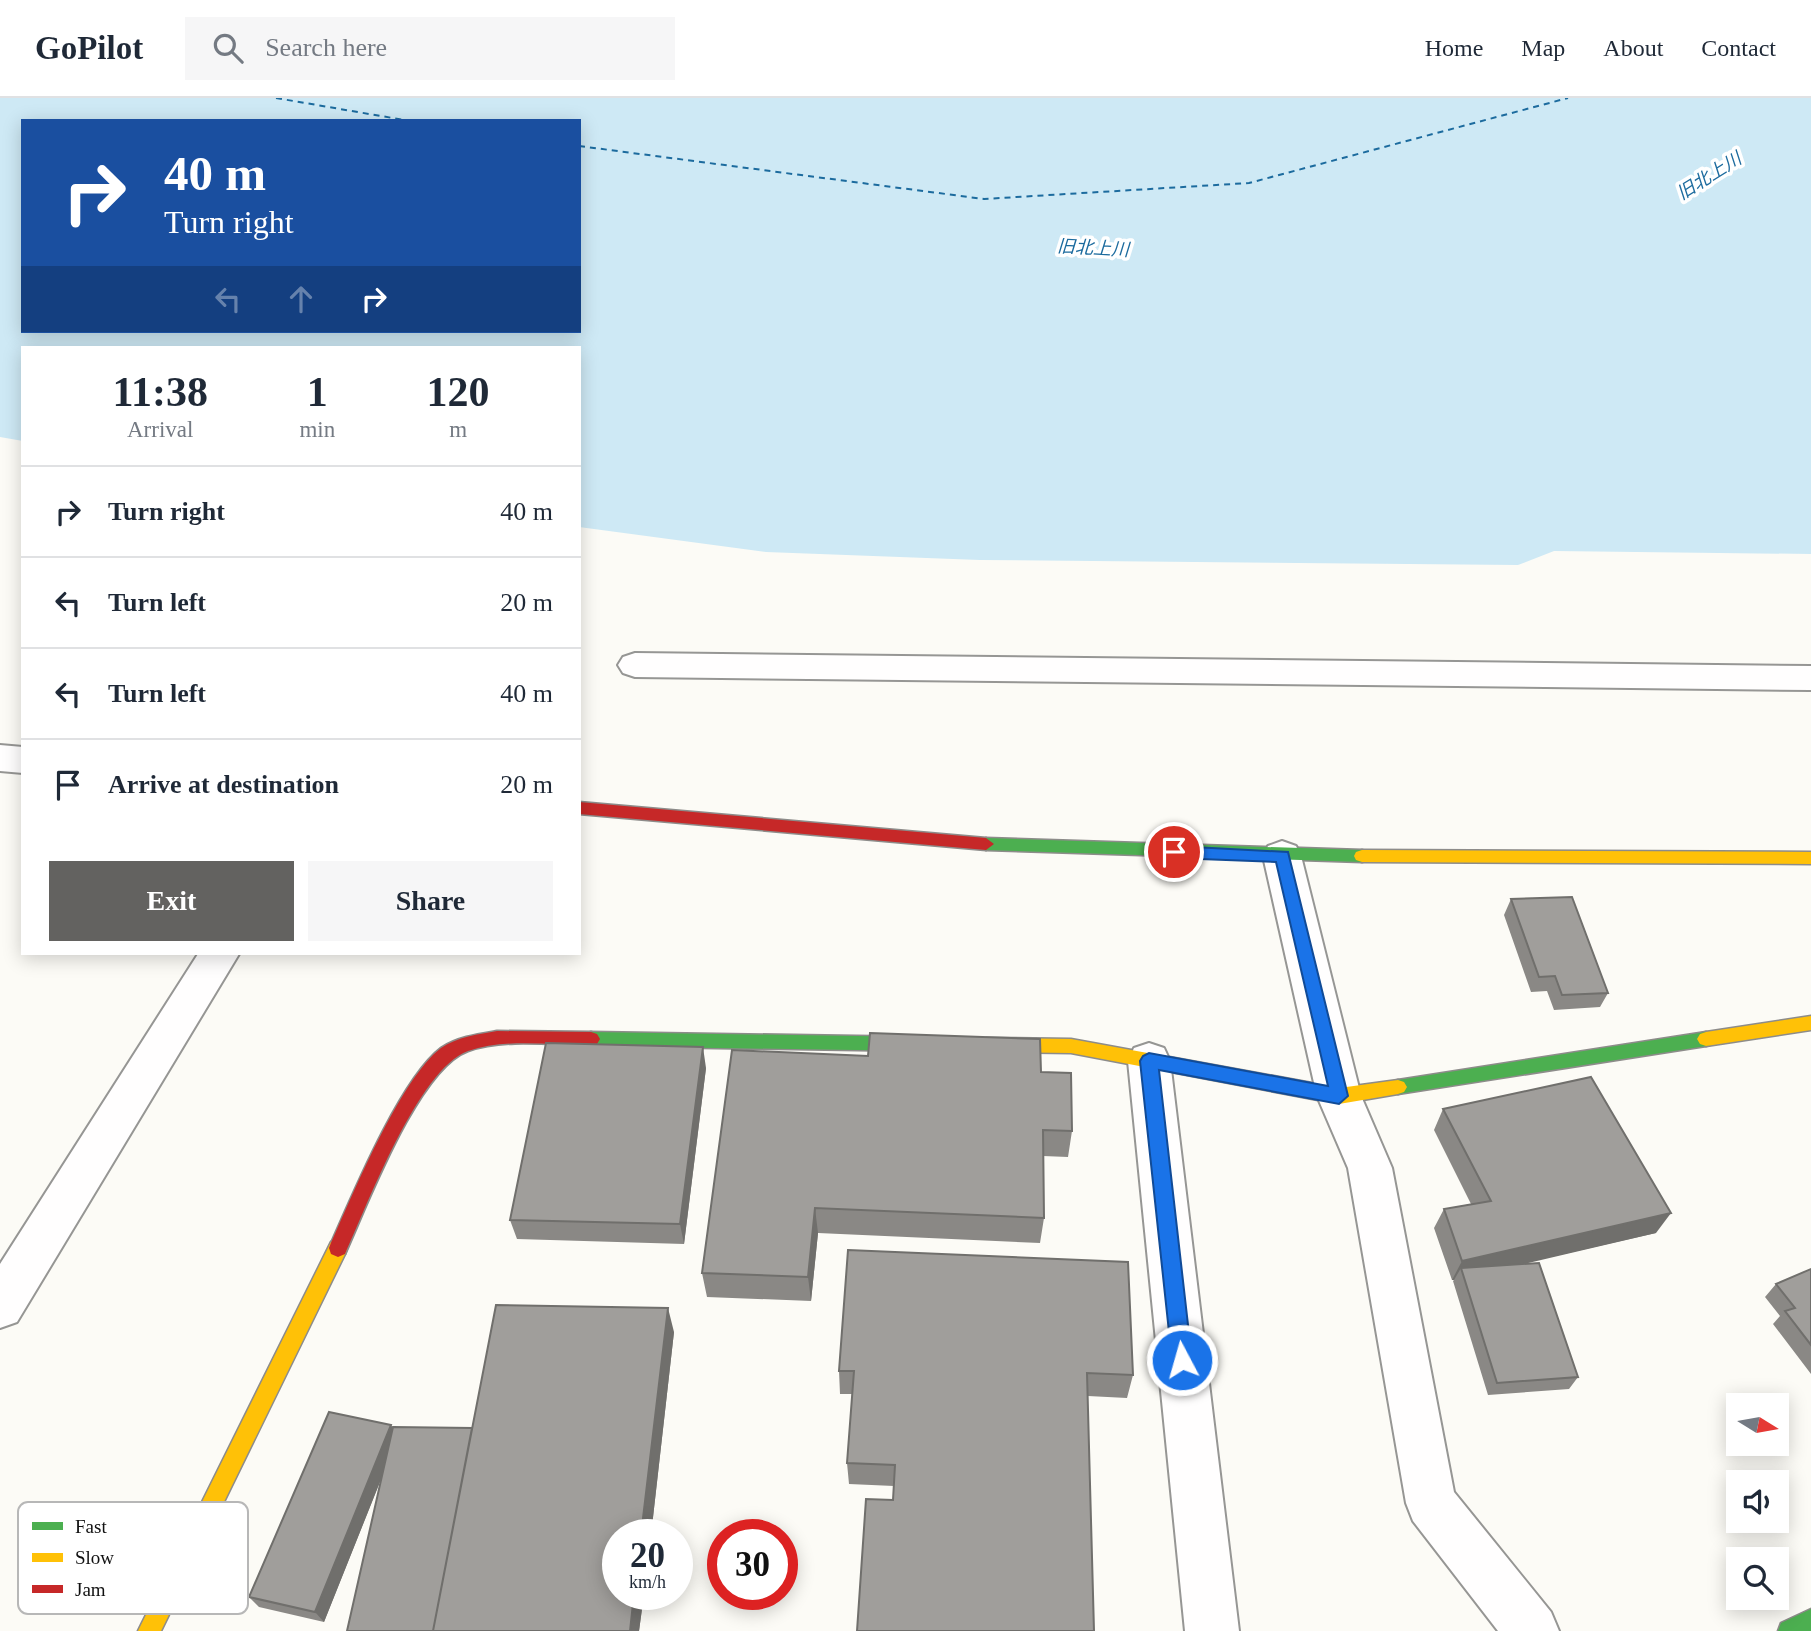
<!DOCTYPE html>
<html lang="en">
<head>
<meta charset="utf-8">
<style>
  :root { --surface:#fff; --page:#f6f6f7; --text:#1f2937; --muted:#747a83; --line:#e0e1e3; --accent:#636260 }
  body { margin:0; font-family:"Times New Roman","Noto Sans JP",serif; background:var(--page); color:var(--text); height:100vh; display:flex; flex-direction:column; font-size:26px; white-space:nowrap }
  * { box-sizing:border-box; margin:0 }
  p { font-size:23px; color:var(--muted) }
  .icon { flex:none; width:38px; height:38px; fill:none; stroke:currentColor; stroke-width:2; stroke-linecap:round; stroke-linejoin:round }
  .map { position:relative; flex:1; overflow:hidden }
  .drawer { position:absolute; left:21px; top:248px; width:560px; height:609px; display:flex; flex-direction:column; background:var(--surface); border-radius:0px; box-shadow:0 4px 18px #0003 }
  .drawer>* { flex:none }
  .hud { position:absolute; left:21px; top:21px; width:560px; height:214px; border-radius:0px; box-shadow:0 4px 18px #0003; background:#1a4fa0; color:#fff; overflow:hidden }
  .needle { width:46px; rotate:101deg }
  .buttons { position:absolute; left:1726px; top:1295px; display:grid; gap:14px }
  .buttons a { display:grid; place-items:center; width:63px; height:63px; border-radius:0px; background:var(--surface); box-shadow:0 4px 18px #0003; font-size:35px }
  .speed { position:absolute; left:602px; top:1421px; display:flex; gap:14px; font-size:35px; font-weight:700; text-align:center }
  .speed>* { display:grid; place-content:center; width:91px; height:91px; border-radius:50%; background:var(--surface); box-shadow:0 4px 18px #0003; line-height:1 }
  .speed small { font-size:18px; font-weight:400 }
  .speed .limit { border:10px solid #d22; background:#fff; color:#111 }
  .pin { position:absolute; display:grid; place-items:center; width:60px; height:60px; color:#fff; margin:-30px; border:4px solid #fff; border-radius:50%; box-shadow:0 2px 7px #0007 }
  .me { position:absolute; width:77px; margin:-38px; rotate:354deg; stroke-linejoin:round; filter:drop-shadow(0 0 5px #0008) }
  .turn { display:flex; align-items:center; gap:24px; height:147px; padding:0 28px; font-size:32px }
  .turn .icon { width:91px; height:91px; stroke-width:2.5 }
  .turn b { display:block; font-size:49px; line-height:60px }
  .lanes { display:flex; align-items:center; height:66px; padding:0 28px; background:#0003; justify-content:center; gap:35px; direction:ltr }
  .lanes .off { opacity:.35 }
  .eta { display:flex; justify-content:space-evenly; align-items:center; height:119px; text-align:center }
  .eta b { font-size:42px; font-weight:700; line-height:49px }
  .action { display:flex; gap:14px; margin-top:auto; padding:14px 28px }
  .action a { flex:1; height:80px; border-radius:0px; background:var(--accent); color:#fff; font-size:28px; font-weight:700; line-height:80px; text-align:center }
  .action a+a { background:var(--page); color:var(--text) }
  ul { padding:0; list-style:none }
  li { display:flex; align-items:center; gap:21px; height:91px; padding:0 28px; border-top:2px solid var(--line) }
  li div { flex:1 }
  li b { display:block; font-size:26px }
  li em { font-style:normal }
  header { display:flex; align-items:center; gap:42px; box-sizing:border-box; height:98px; padding:0 35px; background:var(--surface); border-bottom:2px solid var(--line) }
  header strong { font-size:33px }
  nav { display:flex; gap:38px; margin-inline-start:auto; font-size:24px }
  .search { width:490px; height:63px; background:var(--page); display:flex; align-items:center; gap:18px; box-sizing:border-box; padding:0 24px; border-radius:0px; color:var(--muted); font-size:26px }
  .map>svg:first-child { display:block }
</style>
</head>
<body>
<header>
<strong>GoPilot</strong>
<div class="search"><svg class="icon" aria-label="search" viewBox="0 0 24 24"><circle cx="10" cy="10" r="6"/><path d="M15 15l6 6"/></svg>Search here</div>
<nav><a>Home</a><a>Map</a><a>About</a><a>Contact</a></nav>
</header>
<div class="map">
<svg width="1811" height="1533" viewBox="0 0 1811 1533">
  <rect width="100%" height="100%" fill="#fcfbf6"/>
  <path fill="#cee9f5" fill-rule="evenodd" d="M0,0h1811v456l-257,-3 -36,14 -538,-5 -214,-8 -187,-25v-179h-556v93l-23,-4zM23,23h556v210h-556z"/>
  <g fill="none" stroke-linecap="round" stroke-linejoin="round">
    <path stroke="#1c6b9e" stroke-width="2" stroke-dasharray="6 5" stroke-linecap="butt" d="M276,0l134,23
      M579,48l405,53 265,-16 319,-85"/>
    <defs>
      <path id="street" d="M635,555l1176,13v24l-1176,-13 -12,-4 -5,-8 5,-8z
        M0,647l23,2v26l-23,-2z
        M1282,743l14,5 5,10 60,240 31,72 62,324 97,120 8,19h-61l-85,-110 -7,-18 -58,-335 -31,-72 -54,-240 5,-10z
        M198,856h41l-222,368 -17,6v-64z
        M1149,945l15,5 6,13 69,570h-54l-57,-570 6,-13z"/>
      <path id="fast" d="M986,740l376,12 6,2 2,4 -2,4 -6,2 -376,-12 -8,-6z
        M591,934l329,5 6,2 3,5 -3,5 -6,2 -329,-5 -6,-2 -3,-5 3,-5z
        M1706,934l6,2 3,5 -3,5 -6,2 -308,48 -6,-2 -3,-5 3,-5 6,-2z
        M1811,1511v22h-33l3,-8z"/>
      <path id="slow" d="M1362,752l449,2v12l-449,-2 -6,-2 -2,-4 2,-4z
        M1811,918v14l-105,16 -6,-2 -3,-5 3,-5 6,-2z
        M987,940l84,1 268,49 59,-8 6,2 3,5 -3,5 -6,2 -59,10 -268,-51 -84,-1 -6,-2 -3,-5 3,-5z
        M338,1141l7,3 2,6 -2,6 -184,377h-23l193,-389z"/>
      <path id="jam" d="M579,704l407,36 8,6 -8,6 -407,-36z
        M497,933l94,1 6,2 3,5 -3,5 -6,2c-39,-1 -85,-8 -123,5 -50,18 -101,155 -123,203l-7,3 -7,-3 -2,-6c22,-50 71,-169 112,-200 16,-11 38,-14 56,-17z"/>
    </defs>
    <use href="#street" stroke="#969694" stroke-width="4"/>
    <use href="#fast" stroke="#8d8c8a" stroke-width="3"/>
    <use href="#slow" stroke="#8d8c8a" stroke-width="3"/>
    <use href="#jam" stroke="#8d8c8a" stroke-width="3"/>
    <use href="#street" fill="#fffefe" fill-rule="evenodd"/>
    <use href="#fast" fill="#4caf50" fill-rule="evenodd"/>
    <use href="#slow" fill="#ffc107" fill-rule="evenodd"/>
    <use href="#jam" fill="#c62828" fill-rule="evenodd"/>
  </g>
  <path fill="#8a8885" d="M1511,801l97,94 -8,14 -46,3 -7,-19 -16,1 -27,-77z
    M706,970l-22,176 -167,-5 -7,-19z
    M1041,974l31,59 -4,26 -25,-1 1,62 -4,25 -222,-10 -7,68 -104,-4 -5,-24z
    M1443,1011l213,124 -136,31 58,113 -9,12 -81,6 -35,-114 1,-1h-2l-18,-52 10,-19 27,-5 -37,-74z
    M848,1152l285,125 -6,23 -39,-2 -195,104 1,-14 -45,-2 -2,-21 5,-69h-12l-1,-23z
    M1811,1171v105l-38,-50 7,-8 -15,-19 11,-13z
    M674,1234l-23,203h-33v59h26l-5,37 -258,-152 -57,143 -65,-15 -10,-10 144,-169h79z"/>
  <path fill="#706f6c" d="M703,949l3,21 -22,176 -4,-20z
    M815,1110l3,25 -7,68 -3,-24z
    M1671,1115l-15,20 -192,45 -3,-10 -7,12h-2l10,-19z
    M668,1210l6,24 -23,203h-10z
    M391,1327l7,12 -74,185 -9,-10z
    M634,1496h10l-5,37h-9z"/>
  <path fill="#a09e9b" stroke="#706f6c" stroke-width="2" d="M1572,799l36,96 -46,2 -7,-19 -16,1 -28,-78z
    M870,935l170,6 1,33 30,1 1,58 -29,-1 1,88 -229,-10 -7,69 -106,-4 30,-223 136,6z
    M546,945l157,4 -23,177 -170,-4z
    M1591,979l80,136 -209,48 -18,-52 47,-8 -48,-92z
    M848,1152l280,12 5,113 -46,-2 7,258h-237l9,-132 27,1 2,-35 -48,-2 7,-92h-15z
    M1539,1165l39,114 -81,6 -36,-115z
    M1811,1171v76l-26,-34 10,-3 -19,-24z
    M496,1207l172,3 -27,227h-23v59h16l-4,37h-197z
    M329,1314l62,13 -76,187 -66,-15z
    M393,1329l79,1 -39,203h-86z"/>
  <path fill="#1a73e8" stroke="#114b97" stroke-width="2" d="M1174,748l114,6 60,244 -9,8 -180,-34 33,290 -3,6 -7,3 -7,-3 -3,-6 -32,-299 3,-5 6,-3 179,33 -52,-224 -102,-4 -8,-6z"/>
  <g text-anchor="middle" stroke-width="7" stroke-linejoin="round" paint-order="stroke">
    <g font-size="18" font-style="italic" fill="#1c6b9e" stroke="#fff">
      <text transform="translate(1709 78) rotate(-32)" y="6">旧北上川</text>
      <text transform="translate(1093 150) rotate(3)" y="6">旧北上川</text>
    </g>
  </g>
  <rect x="18" y="1404" width="230" height="112" rx="10" fill="#fff" stroke="#b7b7b7" stroke-width="2"/>
  <rect x="32" y="1424" width="31" height="8" fill="#4caf50"/>
  <rect x="32" y="1455" width="31" height="9" fill="#ffc107"/>
  <rect x="32" y="1487" width="31" height="8" fill="#c62828"/>
  <g font-size="19" fill="#101010">
    <text x="75" y="1435">Fast</text>
    <text x="75" y="1466">Slow</text>
    <text x="75" y="1498">Jam</text>
  </g>
</svg>
<div class="buttons">
<a><svg class="needle" viewBox="-14 -14 28 28"><path d="M0-13l5 13h-10z" fill="#e53935"/><path d="M0 13l5-13h-10z" fill="#747a83"/></svg></a>
<a><svg class="icon" aria-label="sound" viewBox="0 0 24 24"><path d="M4 9h4l5-4v14l-5-4H4zM17 9q2 3 0 6"/></svg></a>
<a><svg class="icon" aria-label="search" viewBox="0 0 24 24"><circle cx="10" cy="10" r="6"/><path d="M15 15l6 6"/></svg></a>
</div>
<div class="speed"><div>20<small>km/h</small></div><div class="limit">30</div></div>
<div class="pin" style="left:1174px;top:754px;background:#d93025"><svg class="icon" aria-label="arrive" viewBox="0 0 24 24"><path d="M6 21V4h12l-3 4 3 4H6"/></svg></div>
<svg class="me" style="left:1182px;top:1262px" viewBox="-20 -20 40 40"><circle r="17" fill="#1a73e8" stroke="#fff" stroke-width="3"/><path d="M0-11L8 9 0 5-8 9z" fill="#fff"/></svg>
<div class="hud">
<div class="turn"><svg class="icon" aria-label="right" viewBox="0 0 24 24"><path d="M7 20v-9h11M14 6l5 5-5 5"/></svg><div><b>40 m</b>Turn right</div></div>
<div class="lanes"><svg class="icon off" aria-label="left" viewBox="0 0 24 24"><path d="M17 20v-9H6M10 6l-5 5 5 5"/></svg><svg class="icon off" aria-label="ahead" viewBox="0 0 24 24"><path d="M12 20V5M6 11l6-6 6 6"/></svg><svg class="icon" aria-label="right" viewBox="0 0 24 24"><path d="M7 20v-9h11M14 6l5 5-5 5"/></svg></div>
</div>
<section class="drawer">
<div class="eta">
<div><b>11:38</b><p>Arrival</p></div>
<div><b>1</b><p>min</p></div>
<div><b>120</b><p>m</p></div>
</div>
<ul>
<li><svg class="icon" aria-label="right" viewBox="0 0 24 24"><path d="M7 20v-9h11M14 6l5 5-5 5"/></svg><div><b>Turn right</b></div><em>40 m</em></li>
<li><svg class="icon" aria-label="left" viewBox="0 0 24 24"><path d="M17 20v-9H6M10 6l-5 5 5 5"/></svg><div><b>Turn left</b></div><em>20 m</em></li>
<li><svg class="icon" aria-label="left" viewBox="0 0 24 24"><path d="M17 20v-9H6M10 6l-5 5 5 5"/></svg><div><b>Turn left</b></div><em>40 m</em></li>
<li><svg class="icon" aria-label="arrive" viewBox="0 0 24 24"><path d="M6 21V4h12l-3 4 3 4H6"/></svg><div><b>Arrive at destination</b></div><em>20 m</em></li>
</ul>
<div class="action"><a>Exit</a><a>Share</a></div>
</section>
</div>
</body>
</html>
